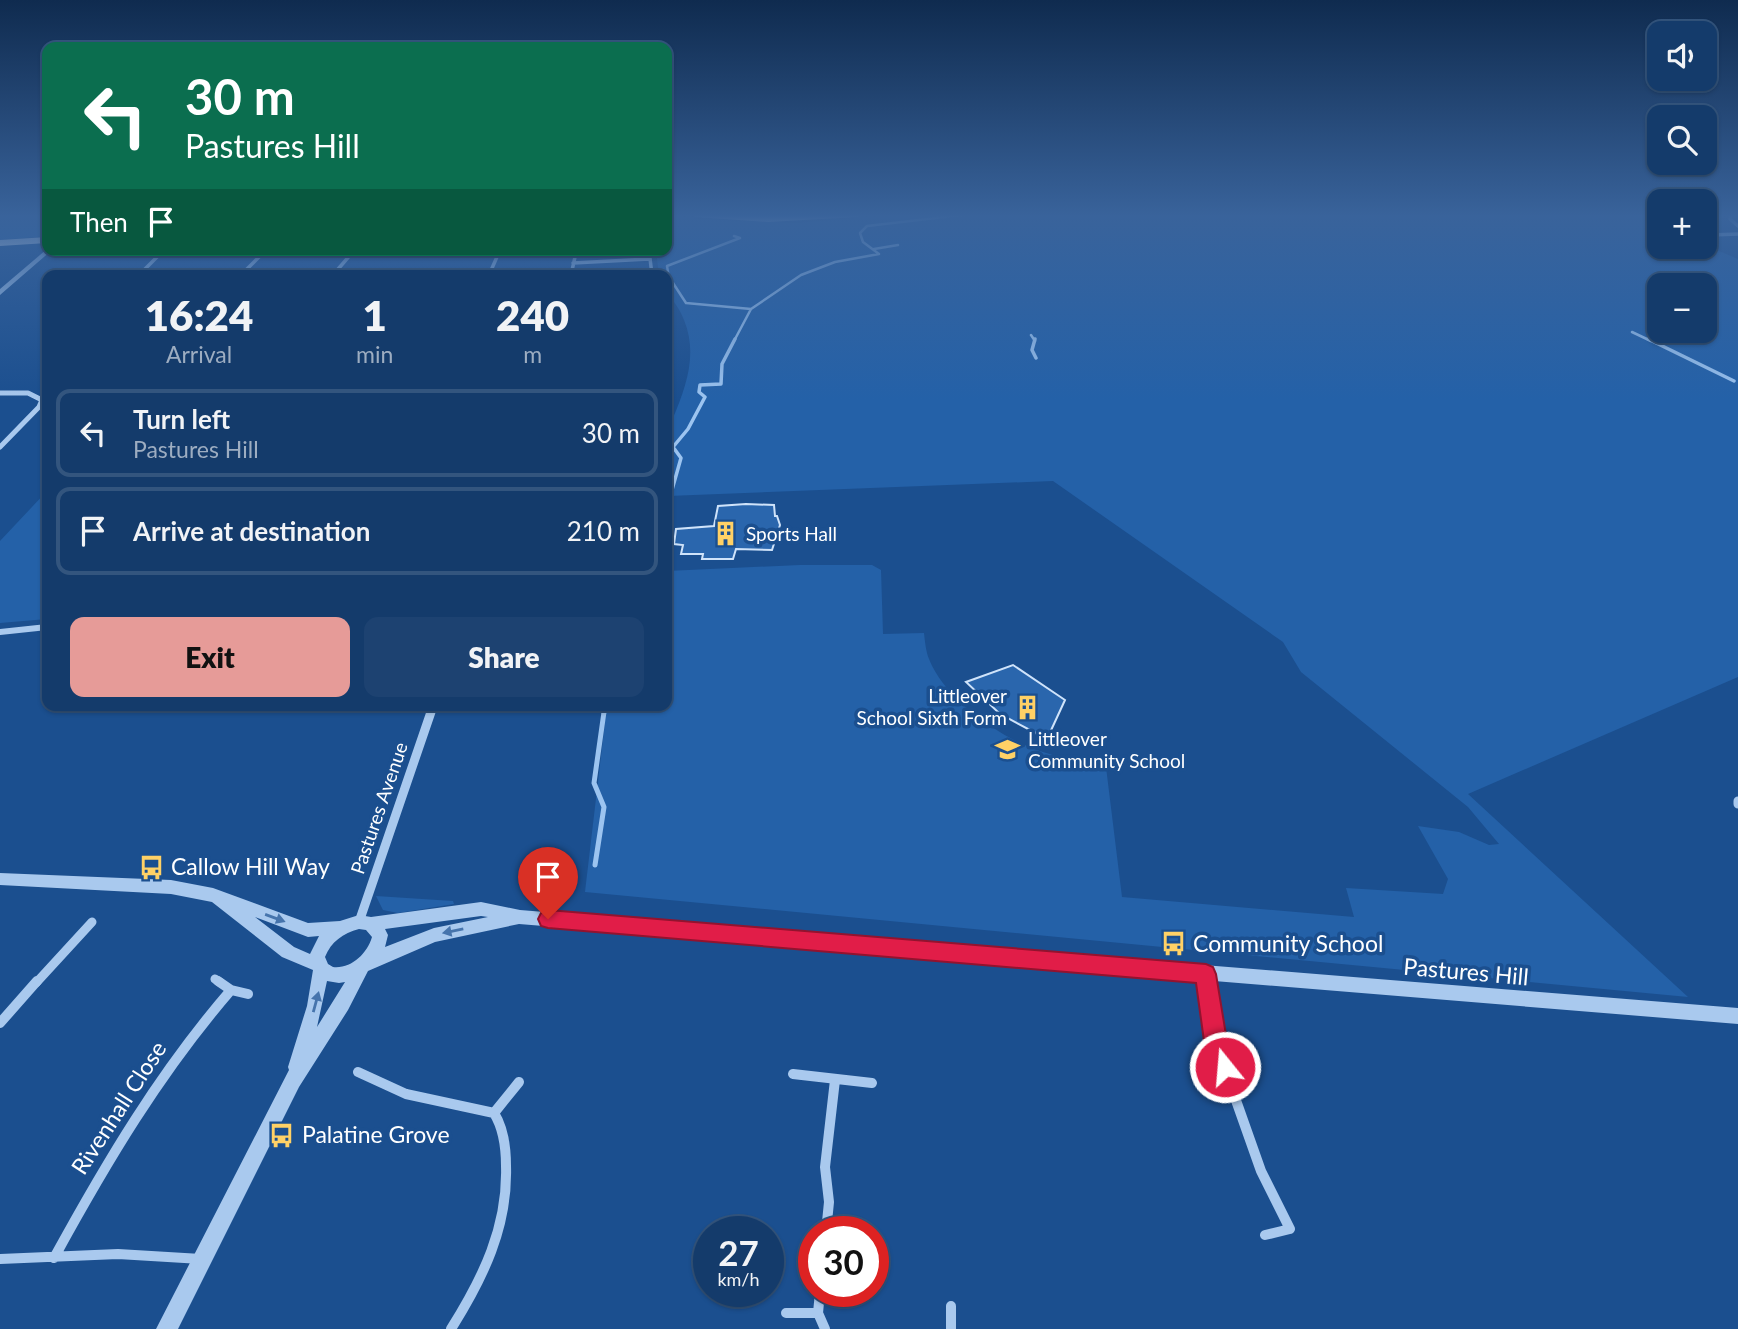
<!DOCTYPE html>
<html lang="en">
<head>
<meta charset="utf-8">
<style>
  :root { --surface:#143b6b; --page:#1d4271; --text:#f1f3f6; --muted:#9dadc1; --line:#33557e; --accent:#e69b98 }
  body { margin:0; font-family:Lato,sans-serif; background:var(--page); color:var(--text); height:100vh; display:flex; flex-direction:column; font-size:26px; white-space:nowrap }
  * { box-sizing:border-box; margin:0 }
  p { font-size:23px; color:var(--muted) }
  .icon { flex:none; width:38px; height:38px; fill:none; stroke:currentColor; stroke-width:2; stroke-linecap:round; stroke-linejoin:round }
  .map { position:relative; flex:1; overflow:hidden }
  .sheet { position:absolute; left:42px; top:270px; width:630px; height:441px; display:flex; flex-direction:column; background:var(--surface); border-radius:14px; box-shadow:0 2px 5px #0004,0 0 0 2px var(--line) }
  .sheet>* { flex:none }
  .top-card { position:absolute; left:42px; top:42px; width:630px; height:214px; border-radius:14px; box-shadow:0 2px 5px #0004,0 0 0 2px var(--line); background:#0b6e4f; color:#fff; overflow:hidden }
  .controls { position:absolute; left:1647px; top:21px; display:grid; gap:14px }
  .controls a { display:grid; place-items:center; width:70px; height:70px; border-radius:14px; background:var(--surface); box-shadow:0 2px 5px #0004,0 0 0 2px var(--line); font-size:35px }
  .speed { position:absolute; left:693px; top:1216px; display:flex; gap:14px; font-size:35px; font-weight:700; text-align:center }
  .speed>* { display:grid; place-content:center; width:91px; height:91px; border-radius:50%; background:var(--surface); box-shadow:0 2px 5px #0004,0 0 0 2px var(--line); line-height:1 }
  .speed small { font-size:18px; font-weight:400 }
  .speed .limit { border:10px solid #d22; background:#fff; color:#111 }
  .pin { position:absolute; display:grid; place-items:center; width:60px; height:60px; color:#fff; margin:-72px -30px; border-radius:50% 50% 50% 0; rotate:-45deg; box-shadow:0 0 7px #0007 }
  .pin .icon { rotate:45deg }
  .me { position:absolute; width:77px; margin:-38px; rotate:343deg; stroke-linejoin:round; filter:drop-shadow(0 0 5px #0008) }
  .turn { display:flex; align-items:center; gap:24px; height:147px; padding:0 28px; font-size:32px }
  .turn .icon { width:91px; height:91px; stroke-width:2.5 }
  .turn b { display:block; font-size:49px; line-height:60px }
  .then { display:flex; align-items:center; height:66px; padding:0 28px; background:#0003; gap:14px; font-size:26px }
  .eta { display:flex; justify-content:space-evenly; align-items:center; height:119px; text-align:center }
  .eta b { font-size:42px; font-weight:800; line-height:49px }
  .primary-button { display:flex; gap:14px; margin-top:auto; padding:14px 28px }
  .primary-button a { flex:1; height:80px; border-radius:14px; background:var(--accent); color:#111; font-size:28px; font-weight:800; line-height:80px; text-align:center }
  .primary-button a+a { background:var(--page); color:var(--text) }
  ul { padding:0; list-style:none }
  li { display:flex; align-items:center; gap:21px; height:88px; margin:0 14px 10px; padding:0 14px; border:4px solid var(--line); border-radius:14px }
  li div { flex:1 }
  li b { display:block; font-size:26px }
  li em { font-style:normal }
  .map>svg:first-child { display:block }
</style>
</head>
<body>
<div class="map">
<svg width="1738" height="1329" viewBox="0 0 1738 1329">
  <rect width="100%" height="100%" fill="#1b4f8f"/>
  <path fill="#2461a8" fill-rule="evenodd" d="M0,214h47v22l-47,4z
    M667,214l32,5 97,4 106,-9h757v33l46,-2 33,14v418l-270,117 220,203 -1103,-105 22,-187h60v-134l133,-6h72l9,5 2,64 41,-1c1,9 2,19 5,26 16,41 74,81 114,93 21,7 43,10 63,15l16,130 232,20 -8,-29 97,6 5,-15 -30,-53 41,6 30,13 10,-1 -31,-37 -167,-135 -18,-30 -230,-161 -385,15 -1,2v-79l6,-1c13,-31 25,-64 11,-98 -8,-21 -17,-19 -17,-45h-8l-3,-25h11zM1659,285h45v46h-45z
    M47,491v128l-47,4v-82z
    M376,896l77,5 1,3 -56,9 -15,-3z"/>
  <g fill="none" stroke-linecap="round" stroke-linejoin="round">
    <path stroke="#9cc4f0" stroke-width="2.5" d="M874,249l24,-4
      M669,278l-2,-12 73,-28 -6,-2
      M673,283l13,20 65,6 50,-34 34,-13 44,-8 -16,-12 -3,-9 7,-7 103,-12
      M1632,332l19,9
      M1031,335l4,6
      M734,341l17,-32"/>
    <path stroke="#9cc4f0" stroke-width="3.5" d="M1035,339l-3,11 4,8
      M1648,339l86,42
      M668,504l13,-46 -8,-11 15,-18 17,-32 -6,-5 1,-7 21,-1 1,-20 13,-25"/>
    <path stroke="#9cc4f0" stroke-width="4.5" d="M667,509l2,-7
      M604,713l1,-8"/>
    <path stroke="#9cc4f0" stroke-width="5" d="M595,865l9,-58 -10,-24 10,-71"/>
  </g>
  <path fill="#2a66ad" stroke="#cfe3fa" stroke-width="2" d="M746,504l28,1 1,11h2l3,9 -8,25 -36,-1 -3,10h-31l1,-5h-22l2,-9 -9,-1 2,-15 38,-3 4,-20z
    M1013,665l52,35 -18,39 -47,-25 -34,-32z"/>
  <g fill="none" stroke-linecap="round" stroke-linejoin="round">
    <path stroke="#a9c9ee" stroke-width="3.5" d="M1731,214l-1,5 8,7
      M1710,235l28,-1
      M649,250l3,25
      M573,263l76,-4
      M139,275l25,-25
      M241,275l25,-25
      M332,275h62
      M333,275l18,-21 7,-4
      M489,275l11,-25
      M571,275l4,-18"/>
    <path stroke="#a9c9ee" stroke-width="5" d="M0,393h28l14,7 -3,7 -39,40"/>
    <path stroke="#a9c9ee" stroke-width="6" d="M0,632l47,-5
      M430,713l3,-8"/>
    <path stroke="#a9c9ee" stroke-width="9" d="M1738,801v3
      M359,922l72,-210
      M1206,974l1,9
      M215,979l6,4
      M36,983l56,-61"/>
    <path stroke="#a9c9ee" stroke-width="10" d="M218,981l13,9 17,4
      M1207,981l8,60 46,130 29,58 -25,6
      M0,1023l37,-42
      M358,1072l48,22 88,19c10,16 12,34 12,53 2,61 -23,112 -55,163
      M793,1074l79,9
      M494,1113l25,-31
      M826,1232l3,-30 -4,-35 10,-87
      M54,1258c52,-95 106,-186 177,-268
      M0,1259l118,-5 83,5
      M820,1292l-2,21 7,16
      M951,1306v23
      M786,1313h32"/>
    <path fill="#a9c9ee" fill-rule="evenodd" d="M47,249l5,1 -52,45v-6z
      M0,873l171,7 42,8 95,35 32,-2 19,-6 12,2 110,-15 39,8 1218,98v16l-1219,-100 -84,18 -67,29 -20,39 -49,77 -121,242h-22l133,-259 -1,-3 19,-61 6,-36 -31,-13 -70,-55 -41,-8 -171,-9zM481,916l7,1 -54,11 -49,19 3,-12 -3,-6zM255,917l53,20 11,-1 -9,18 -16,-7zM359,929l7,1 6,7c-5,17 -21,32 -39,30l-5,-3 -3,-7c6,-15 18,-24 34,-28zM327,981l12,2 6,-1 -28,45z"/>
    <path fill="#f8faff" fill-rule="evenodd" d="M690,214l78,2 95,-2 -5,3 -90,5 -73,-5z
      M47,237v6l-47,3v-6z"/>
  </g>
  <defs><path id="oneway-solid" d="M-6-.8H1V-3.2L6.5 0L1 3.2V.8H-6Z" transform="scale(1.75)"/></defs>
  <g fill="#4674ac">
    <use href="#oneway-solid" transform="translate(275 918) rotate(20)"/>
    <use href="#oneway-solid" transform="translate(453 931) rotate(169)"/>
    <use href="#oneway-solid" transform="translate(316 1002) rotate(-75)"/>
  </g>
  <linearGradient id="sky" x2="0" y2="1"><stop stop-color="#0f2b4f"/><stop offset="0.54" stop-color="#39639b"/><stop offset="1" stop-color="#39639b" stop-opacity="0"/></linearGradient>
  <rect width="1738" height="400" fill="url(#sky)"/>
  <path fill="#e11d48" stroke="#92132f" stroke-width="2" d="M548,910l658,54 7,3 3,7 11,67 9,26 -3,8 -8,4 -9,-4 -12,-34 -8,-58 -648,-55 -7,-2 -3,-7 3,-6z"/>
  <defs>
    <symbol id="building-bare" viewBox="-9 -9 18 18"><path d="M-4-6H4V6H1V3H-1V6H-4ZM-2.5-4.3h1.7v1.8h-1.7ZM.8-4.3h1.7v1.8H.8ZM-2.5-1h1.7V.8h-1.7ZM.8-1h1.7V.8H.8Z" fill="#ffd166" stroke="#1b4f8f" stroke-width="2.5" paint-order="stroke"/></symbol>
    <symbol id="school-bare" viewBox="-9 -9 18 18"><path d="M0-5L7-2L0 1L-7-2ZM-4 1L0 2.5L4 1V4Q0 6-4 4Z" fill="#ffd166" stroke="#1b4f8f" stroke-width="2.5" paint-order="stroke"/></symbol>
    <symbol id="bus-bare" viewBox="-9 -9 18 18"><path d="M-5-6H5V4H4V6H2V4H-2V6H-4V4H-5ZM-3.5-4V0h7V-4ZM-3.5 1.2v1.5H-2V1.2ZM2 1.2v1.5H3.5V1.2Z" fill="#ffd166" stroke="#1b4f8f" stroke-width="2.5" paint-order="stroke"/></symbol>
  </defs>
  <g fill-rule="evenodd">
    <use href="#building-bare" x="708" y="516" width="35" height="35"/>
    <use href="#building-bare" x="1010" y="690" width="35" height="35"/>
    <use href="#school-bare" x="990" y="732" width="35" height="35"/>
    <use href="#bus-bare" x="134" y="850" width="35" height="35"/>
    <use href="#bus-bare" x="1156" y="926" width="35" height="35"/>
    <use href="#bus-bare" x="264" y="1118" width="35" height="35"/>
  </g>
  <g text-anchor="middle" stroke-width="7" stroke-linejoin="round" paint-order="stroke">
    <g font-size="19" fill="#fff" stroke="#1b4f8f" text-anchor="start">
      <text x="746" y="541">Sports Hall</text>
      <text x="1007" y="703" text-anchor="end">Littleover<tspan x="1007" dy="22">School Sixth Form</tspan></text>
      <text x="1028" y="746">Littleover<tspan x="1028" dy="22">Community School</tspan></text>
    </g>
    <g font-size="19" fill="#fff" stroke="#1b4f8f">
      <text transform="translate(379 808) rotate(-71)" y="7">Pastures Avenue</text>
    </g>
    <g font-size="23" fill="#fff" stroke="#1b4f8f" text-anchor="start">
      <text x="171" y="875">Callow Hill Way</text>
      <text x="1193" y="952">Community School</text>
      <text x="302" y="1143">Palatine Grove</text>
    </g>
    <g font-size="23" fill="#fff" stroke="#1b4f8f">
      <text transform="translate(1466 972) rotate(5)" y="8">Pastures Hill</text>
      <text transform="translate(119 1108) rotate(-57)" y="8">Rivenhall Close</text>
    </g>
  </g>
</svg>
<div class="controls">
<a><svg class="icon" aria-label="sound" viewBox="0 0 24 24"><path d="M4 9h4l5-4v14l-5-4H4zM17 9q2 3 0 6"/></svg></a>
<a><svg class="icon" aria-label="search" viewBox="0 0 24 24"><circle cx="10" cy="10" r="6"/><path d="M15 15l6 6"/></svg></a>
<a>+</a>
<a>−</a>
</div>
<div class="speed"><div>27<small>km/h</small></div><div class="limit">30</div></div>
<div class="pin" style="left:548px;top:919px;background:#d93025"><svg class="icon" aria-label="arrive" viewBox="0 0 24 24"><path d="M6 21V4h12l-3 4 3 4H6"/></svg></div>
<svg class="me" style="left:1225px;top:1067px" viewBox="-20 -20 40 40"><circle r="17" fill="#e11d48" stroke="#fff" stroke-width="3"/><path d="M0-11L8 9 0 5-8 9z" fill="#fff"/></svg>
<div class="top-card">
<div class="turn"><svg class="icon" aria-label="left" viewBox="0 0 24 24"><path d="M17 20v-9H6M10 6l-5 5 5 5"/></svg><div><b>30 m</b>Pastures Hill</div></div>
<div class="then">Then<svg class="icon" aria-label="arrive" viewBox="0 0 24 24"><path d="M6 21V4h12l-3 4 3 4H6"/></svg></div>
</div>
<section class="sheet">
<div class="eta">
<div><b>16:24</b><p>Arrival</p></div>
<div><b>1</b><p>min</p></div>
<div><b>240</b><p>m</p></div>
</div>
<ul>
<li><svg class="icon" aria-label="left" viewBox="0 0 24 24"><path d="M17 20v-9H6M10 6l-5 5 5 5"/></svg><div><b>Turn left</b><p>Pastures Hill</p></div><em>30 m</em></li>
<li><svg class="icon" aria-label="arrive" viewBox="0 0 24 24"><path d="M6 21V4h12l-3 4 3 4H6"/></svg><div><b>Arrive at destination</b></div><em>210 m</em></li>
</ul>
<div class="primary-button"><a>Exit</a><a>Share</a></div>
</section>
</div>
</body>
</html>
